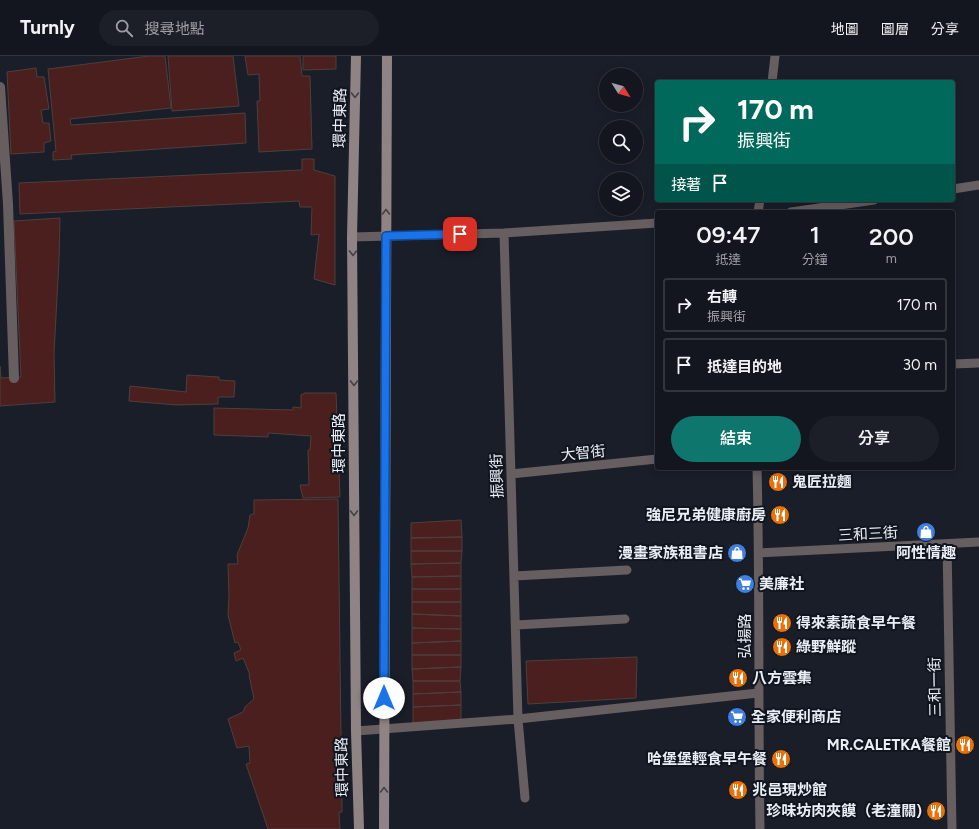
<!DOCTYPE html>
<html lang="zh-TW">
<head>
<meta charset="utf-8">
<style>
  :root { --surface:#14161f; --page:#1d1f28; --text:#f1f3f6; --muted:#9d9fa4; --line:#33353d; --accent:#0f766e }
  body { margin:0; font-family:Figtree,"Noto Sans TC",sans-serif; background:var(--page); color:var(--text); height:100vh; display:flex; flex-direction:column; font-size:15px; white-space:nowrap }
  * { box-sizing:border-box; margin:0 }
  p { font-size:13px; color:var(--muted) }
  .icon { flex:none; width:22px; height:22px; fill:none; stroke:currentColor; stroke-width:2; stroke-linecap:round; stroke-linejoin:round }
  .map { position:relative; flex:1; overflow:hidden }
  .sheet { position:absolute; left:655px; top:154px; width:300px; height:260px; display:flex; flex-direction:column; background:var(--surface); border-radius:4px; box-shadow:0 2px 10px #0003,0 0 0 1px var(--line) }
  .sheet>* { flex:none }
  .top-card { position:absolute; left:655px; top:24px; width:300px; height:122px; border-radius:4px; box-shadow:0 2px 10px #0003,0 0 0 1px var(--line); background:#00695c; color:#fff; overflow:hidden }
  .needle { width:26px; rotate:127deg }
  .controls { position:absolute; left:599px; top:12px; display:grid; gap:8px }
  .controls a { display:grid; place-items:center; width:44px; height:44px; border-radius:50%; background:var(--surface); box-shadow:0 2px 10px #0003,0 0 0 1px var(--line); font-size:20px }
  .pin { position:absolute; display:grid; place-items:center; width:34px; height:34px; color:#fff; margin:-17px; border-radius:8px; box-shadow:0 2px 6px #0006 }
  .me { position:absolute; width:44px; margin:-22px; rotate:0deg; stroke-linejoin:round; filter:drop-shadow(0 0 3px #0008) }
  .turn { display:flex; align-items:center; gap:14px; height:84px; padding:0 16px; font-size:18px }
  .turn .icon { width:52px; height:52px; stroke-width:2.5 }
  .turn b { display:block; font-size:28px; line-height:34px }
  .then { display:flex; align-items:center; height:38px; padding:0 16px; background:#0003; gap:8px; font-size:15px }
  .eta { display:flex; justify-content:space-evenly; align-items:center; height:68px; text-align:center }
  .eta b { font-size:24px; font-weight:600; line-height:28px }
  .action { display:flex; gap:8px; margin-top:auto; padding:8px 16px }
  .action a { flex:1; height:46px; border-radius:24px; background:var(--accent); color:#fff; font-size:16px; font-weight:600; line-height:46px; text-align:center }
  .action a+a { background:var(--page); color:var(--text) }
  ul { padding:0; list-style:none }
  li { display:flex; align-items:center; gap:12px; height:54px; margin:0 8px 6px; padding:0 8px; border:2px solid var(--line); border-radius:4px }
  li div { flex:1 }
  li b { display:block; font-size:15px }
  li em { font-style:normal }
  header { display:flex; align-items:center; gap:24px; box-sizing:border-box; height:56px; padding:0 20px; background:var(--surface); border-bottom:1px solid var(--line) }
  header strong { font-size:19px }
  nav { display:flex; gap:22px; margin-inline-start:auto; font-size:14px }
  .search { width:280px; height:36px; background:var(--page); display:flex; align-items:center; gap:10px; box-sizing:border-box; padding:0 14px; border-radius:22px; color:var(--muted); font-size:15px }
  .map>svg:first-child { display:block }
</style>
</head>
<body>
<header>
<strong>Turnly</strong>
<div class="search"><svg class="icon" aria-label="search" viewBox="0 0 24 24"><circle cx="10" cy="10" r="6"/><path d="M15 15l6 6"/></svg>搜尋地點</div>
<nav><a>地圖</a><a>圖層</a><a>分享</a></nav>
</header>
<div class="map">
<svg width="979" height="773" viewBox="0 0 979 773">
  <rect width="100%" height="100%" fill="#1a1e29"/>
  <path fill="#4a1f1d" stroke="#4e3f3e" d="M149,0h16l6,52 -101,11 1,6 174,-12 1,30 -175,12 1,4 -19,1v-8l3,-1 -8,-82z
    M168,0h65l6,50 -67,5z
    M245,0h55l2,20h8l2,73 -53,3 -2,-51h3l-1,-27 -11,1z
    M303,0h33v13l-33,1z
    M36,12l1,9h7l5,32 -8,1 2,13h6l2,18 -7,2v9l-33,2 -4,-82z
    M302,103h12v11l21,6v109l-21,-6 5,-45 -8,1 1,-28h-12l-1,-6 -279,13 -1,-31 283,-13z
    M60,162l-1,42 -5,93 1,49 -55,4v-40l1,12 20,-1 -7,-156z
    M187,319l32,2v3l16,1 -1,16h-16v7l-41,1 -48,-4 1,-15 56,6z
    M305,337h31l4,104 -37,1 -3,-13h9l-1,-35h2l1,-14 -43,-3v4l-54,-2v-27l79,2v-3l8,1v-13z
    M338,443l4,313h-3l1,17h-72l-22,-65 4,-1 -1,-17 -12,2 -9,-29 15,-7 2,-5 9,-8 -5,-24h1l-7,-17 -7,3 -2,-8 7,-3 -3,-8 -3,1 -7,-28 1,-20 -1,-31h10l-1,-9 11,-27 2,-13 4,-1v-14z
    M461,464l1,17 -51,1v-15z
    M462,481v14h-51v-13z
    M411,495h51l-1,12 -50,1z
    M461,507v13l-49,1 -1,-13z
    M461,520v13h-49v-12z
    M412,533h49v13h-49z
    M412,546h49v14l-49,-2z
    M412,558l49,2v13l-49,-1z
    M412,572l49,1v12l-49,2z
    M461,585v14h-49v-12z
    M412,599h49v12l-49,2z
    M637,601l-1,41 -108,6 -2,-43z
    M461,611l-1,14h-47l-1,-12z
    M413,625h47l1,11 -48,2z
    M461,636v13l-48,2v-13z
    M461,649v15l-48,4v-17z"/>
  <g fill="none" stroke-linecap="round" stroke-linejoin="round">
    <path stroke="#665e5f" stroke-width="9" d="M772,26l3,-26
      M953,133l26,-4
      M758,156l2,-12
      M791,156l83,-12
      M504,177l14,486 7,79
      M352,181l152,-4 153,-10
      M953,308l26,-1
      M757,412c3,120 1,241 3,361
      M511,418l146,-15
      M947,488l5,285
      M759,497l220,-11
      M514,520l113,-6
      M516,569l109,-6
      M356,675l162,-12 240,-26"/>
    <path stroke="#665e5f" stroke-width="10" d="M0,31l8,117 6,174"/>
    <path stroke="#8f8383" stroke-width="10" d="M356,0l-4,181 4,494 3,98
      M384,773l3,-773"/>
  </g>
  <defs><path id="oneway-chevron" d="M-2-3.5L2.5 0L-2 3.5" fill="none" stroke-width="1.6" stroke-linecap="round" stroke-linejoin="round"/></defs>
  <g stroke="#434147">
    <use href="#oneway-chevron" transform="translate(355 39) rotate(91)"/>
    <use href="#oneway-chevron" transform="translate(386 156) rotate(-90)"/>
    <use href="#oneway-chevron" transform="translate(353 197) rotate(90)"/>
    <use href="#oneway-chevron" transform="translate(354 327) rotate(90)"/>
    <use href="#oneway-chevron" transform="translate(354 457) rotate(90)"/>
    <use href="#oneway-chevron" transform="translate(384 734) rotate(-90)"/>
  </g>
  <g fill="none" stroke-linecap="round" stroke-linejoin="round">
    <defs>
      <path id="route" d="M384,642l2,-462 74,-2"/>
    </defs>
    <use href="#route" stroke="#114b97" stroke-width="10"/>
    <use href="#route" stroke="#1a73e8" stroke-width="7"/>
  </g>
  <defs>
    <symbol id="restaurant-disc" viewBox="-11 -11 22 22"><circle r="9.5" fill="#e8710a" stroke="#11151f"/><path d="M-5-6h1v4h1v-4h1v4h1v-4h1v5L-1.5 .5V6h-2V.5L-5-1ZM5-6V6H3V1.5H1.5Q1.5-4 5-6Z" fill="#fff"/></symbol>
    <symbol id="shop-disc" viewBox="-11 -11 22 22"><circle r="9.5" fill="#3f7fe0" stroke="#11151f"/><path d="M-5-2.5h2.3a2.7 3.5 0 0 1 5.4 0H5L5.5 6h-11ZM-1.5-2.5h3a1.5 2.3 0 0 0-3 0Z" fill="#fff"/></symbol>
    <symbol id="supermarket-disc" viewBox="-11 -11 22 22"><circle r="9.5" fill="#3f7fe0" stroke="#11151f"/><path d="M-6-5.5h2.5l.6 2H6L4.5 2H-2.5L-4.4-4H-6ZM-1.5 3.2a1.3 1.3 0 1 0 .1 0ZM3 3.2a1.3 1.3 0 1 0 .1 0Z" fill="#fff"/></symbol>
  </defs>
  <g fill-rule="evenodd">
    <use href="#restaurant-disc" x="767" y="415" width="22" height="22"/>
    <use href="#restaurant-disc" x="769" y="448" width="22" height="22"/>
    <use href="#shop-disc" x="915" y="465" width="22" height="22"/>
    <use href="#shop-disc" x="726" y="486" width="22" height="22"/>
    <use href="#supermarket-disc" x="734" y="517" width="22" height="22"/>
    <use href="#restaurant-disc" x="771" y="556" width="22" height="22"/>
    <use href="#restaurant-disc" x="771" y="580" width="22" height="22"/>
    <use href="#restaurant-disc" x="727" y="611" width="22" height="22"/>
    <use href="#supermarket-disc" x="726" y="650" width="22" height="22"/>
    <use href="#restaurant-disc" x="954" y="678" width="22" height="22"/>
    <use href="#restaurant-disc" x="770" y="692" width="22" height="22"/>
    <use href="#restaurant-disc" x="727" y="723" width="22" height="22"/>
    <use href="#restaurant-disc" x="925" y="744" width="22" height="22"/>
  </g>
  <g text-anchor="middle" stroke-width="4" stroke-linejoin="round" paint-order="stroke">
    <g font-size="15" fill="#eaeef5" stroke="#11151f">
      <text transform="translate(340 62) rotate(-89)" y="5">環中東路</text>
      <text transform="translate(339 387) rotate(-90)" y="5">環中東路</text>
      <text transform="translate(583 397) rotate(-6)" y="5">大智街</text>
      <text transform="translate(497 420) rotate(-92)" y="5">振興街</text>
      <text transform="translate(868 478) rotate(-3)" y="5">三和三街</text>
      <text transform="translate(745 580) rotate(-90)" y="5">弘揚路</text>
      <text transform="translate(935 631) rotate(-91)" y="5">三和一街</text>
      <text transform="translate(342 711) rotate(-91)" y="5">環中東路</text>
    </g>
    <g font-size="15" font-weight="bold" fill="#eaeef5" stroke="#11151f" text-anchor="start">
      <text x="792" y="431">鬼匠拉麵</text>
      <text x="766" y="464" text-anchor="end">強尼兄弟健康廚房</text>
      <text x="723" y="502" text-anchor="end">漫畫家族租書店</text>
      <text x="926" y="502" text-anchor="middle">阿性情趣</text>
      <text x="759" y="533">美廉社</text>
      <text x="796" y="572">得來素蔬食早午餐</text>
      <text x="796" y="596">綠野鮮蹤</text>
      <text x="752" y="627">八方雲集</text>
      <text x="751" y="666">全家便利商店</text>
      <text x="951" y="694" text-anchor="end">MR.CALETKA餐館</text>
      <text x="767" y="708" text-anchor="end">哈堡堡輕食早午餐</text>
      <text x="752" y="739">兆邑現炒館</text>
      <text x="922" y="760" text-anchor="end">珍味坊肉夾饃（老潼關)</text>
    </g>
  </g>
</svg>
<div class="controls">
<a><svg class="needle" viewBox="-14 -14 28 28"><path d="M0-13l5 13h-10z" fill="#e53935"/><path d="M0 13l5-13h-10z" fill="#9d9fa4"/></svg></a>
<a><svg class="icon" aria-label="search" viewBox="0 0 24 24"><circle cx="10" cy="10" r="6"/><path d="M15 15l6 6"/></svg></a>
<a><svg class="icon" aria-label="layers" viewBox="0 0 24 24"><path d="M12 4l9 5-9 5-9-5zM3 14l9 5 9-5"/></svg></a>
</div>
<div class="pin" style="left:460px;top:178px;background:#d93025"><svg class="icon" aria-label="arrive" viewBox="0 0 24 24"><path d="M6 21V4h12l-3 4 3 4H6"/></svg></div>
<svg class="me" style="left:384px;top:642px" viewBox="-20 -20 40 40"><circle r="19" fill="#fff"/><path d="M0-13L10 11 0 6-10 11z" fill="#1a73e8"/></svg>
<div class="top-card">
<div class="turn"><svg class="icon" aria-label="right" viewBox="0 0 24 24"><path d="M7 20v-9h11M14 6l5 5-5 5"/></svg><div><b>170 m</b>振興街</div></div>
<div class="then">接著<svg class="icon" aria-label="arrive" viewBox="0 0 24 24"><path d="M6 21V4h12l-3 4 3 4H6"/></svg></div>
</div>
<section class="sheet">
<div class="eta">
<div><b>09:47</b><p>抵達</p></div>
<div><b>1</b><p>分鐘</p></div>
<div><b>200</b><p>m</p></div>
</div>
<ul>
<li><svg class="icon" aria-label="right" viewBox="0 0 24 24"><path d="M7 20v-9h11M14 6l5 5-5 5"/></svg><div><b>右轉</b><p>振興街</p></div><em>170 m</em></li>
<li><svg class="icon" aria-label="arrive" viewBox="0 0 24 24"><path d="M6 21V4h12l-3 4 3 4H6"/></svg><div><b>抵達目的地</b></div><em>30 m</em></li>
</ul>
<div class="action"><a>結束</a><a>分享</a></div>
</section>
</div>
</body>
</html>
